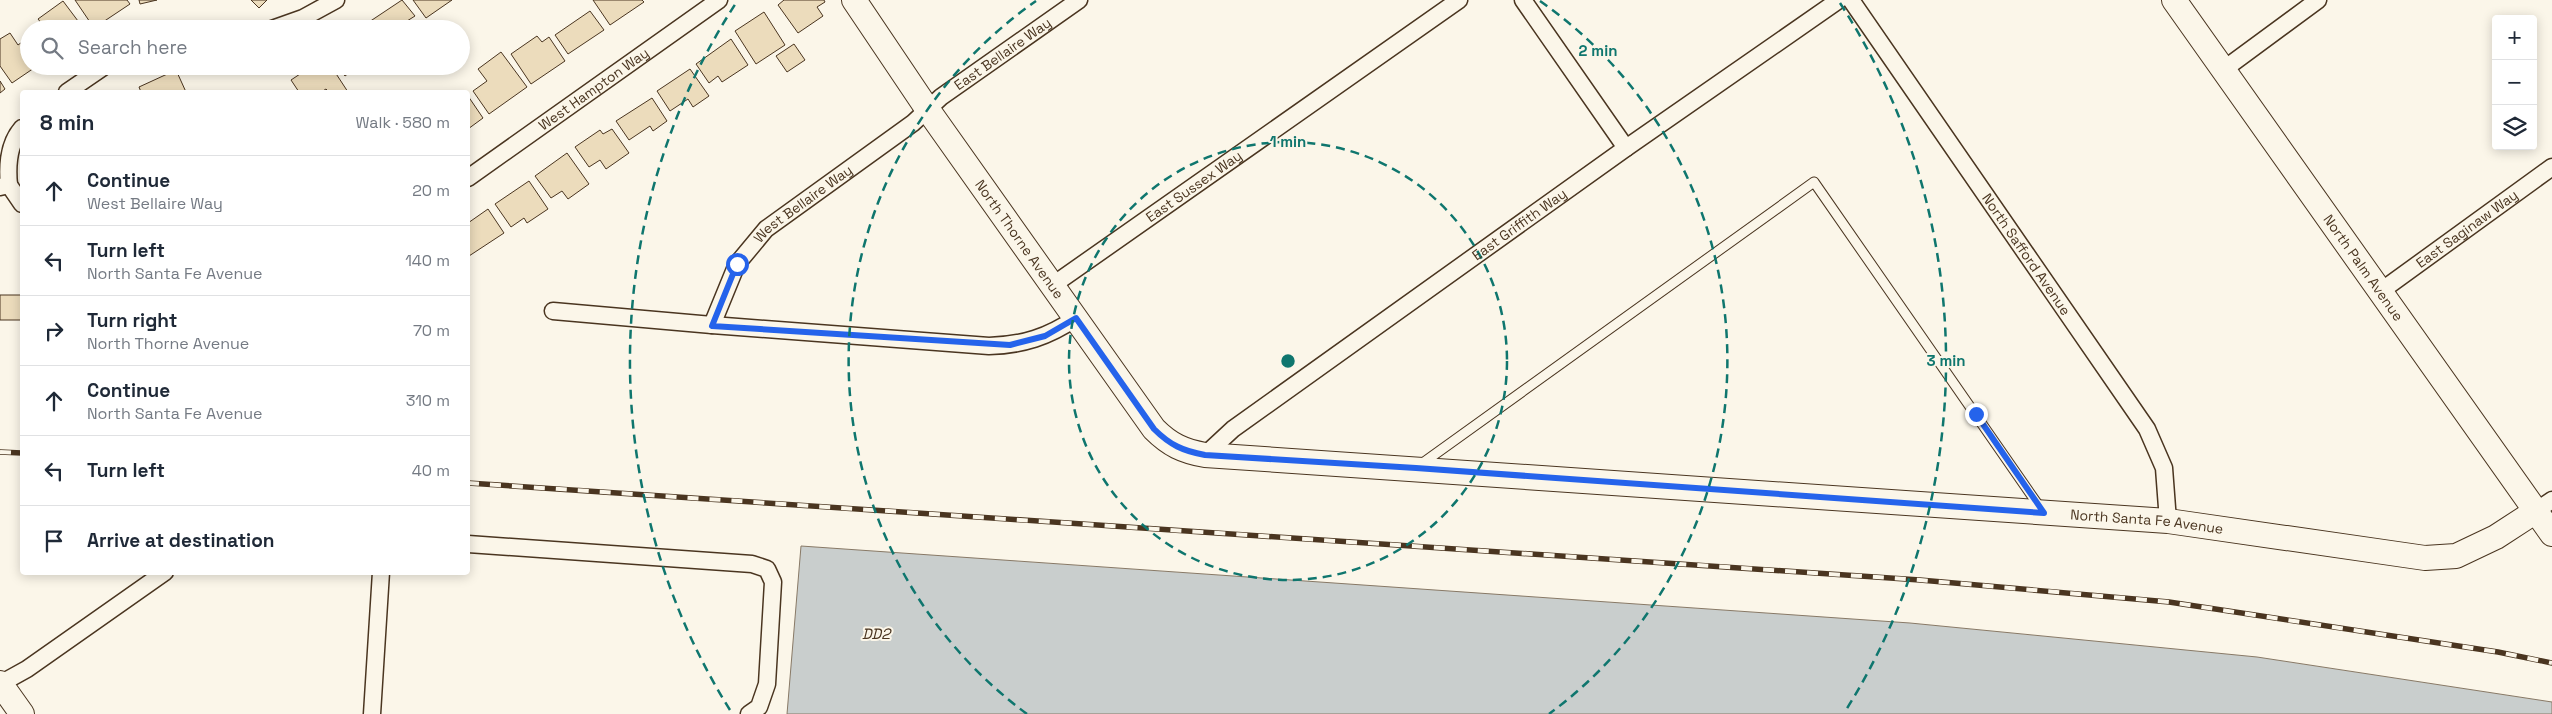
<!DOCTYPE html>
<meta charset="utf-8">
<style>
body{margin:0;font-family:"Space Grotesk",sans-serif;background:#f6f6f7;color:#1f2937}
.controls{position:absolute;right:15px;top:15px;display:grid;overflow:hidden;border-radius:5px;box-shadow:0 2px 12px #0003}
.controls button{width:45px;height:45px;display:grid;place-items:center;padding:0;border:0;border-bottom:1px solid #e0e1e3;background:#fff;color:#1f2937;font:25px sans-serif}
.stop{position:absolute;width:15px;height:15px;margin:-11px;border:4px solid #2563eb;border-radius:50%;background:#fff}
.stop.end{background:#2563eb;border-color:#fff;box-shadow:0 1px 5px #0008}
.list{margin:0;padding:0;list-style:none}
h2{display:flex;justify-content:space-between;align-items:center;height:65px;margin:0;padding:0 20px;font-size:21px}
h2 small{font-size:16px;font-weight:400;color:#747a83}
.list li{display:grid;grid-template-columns:32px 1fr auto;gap:15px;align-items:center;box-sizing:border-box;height:70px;padding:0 20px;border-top:1px solid #e0e1e3}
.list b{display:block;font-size:19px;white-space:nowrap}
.list p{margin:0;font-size:16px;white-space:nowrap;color:#747a83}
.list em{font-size:16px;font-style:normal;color:#747a83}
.icon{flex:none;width:28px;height:28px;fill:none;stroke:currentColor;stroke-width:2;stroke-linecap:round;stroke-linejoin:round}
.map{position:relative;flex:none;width:2552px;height:714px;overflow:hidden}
.search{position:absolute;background:#fff;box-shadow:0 2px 12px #0003;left:20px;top:20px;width:450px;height:55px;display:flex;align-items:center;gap:12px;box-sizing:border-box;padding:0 18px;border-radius:28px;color:#747a83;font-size:19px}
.panel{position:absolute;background:#fff;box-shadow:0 2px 12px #0003;left:20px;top:90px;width:450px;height:485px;border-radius:5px}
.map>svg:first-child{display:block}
.water{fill:#c9cecd;stroke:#887966}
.building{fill:#ecdcbc;stroke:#4a3520}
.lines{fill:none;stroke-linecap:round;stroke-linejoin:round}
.lane-casing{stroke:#4a3520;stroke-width:11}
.street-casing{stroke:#4a3520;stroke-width:19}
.secondary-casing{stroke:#4a3520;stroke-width:26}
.lane{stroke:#fbf6e9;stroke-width:9}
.street{stroke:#fbf6e9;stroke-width:16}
.secondary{stroke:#fbf6e9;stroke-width:24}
.rail-casing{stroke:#4a3520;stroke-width:5.5}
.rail{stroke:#fbf6e9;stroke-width:4;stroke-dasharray:11;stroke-linecap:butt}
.route{stroke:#2563eb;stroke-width:6}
.ring{fill:none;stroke:#0f766e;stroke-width:2.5;stroke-dasharray:9 6}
.labels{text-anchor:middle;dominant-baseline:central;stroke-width:4;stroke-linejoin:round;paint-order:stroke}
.street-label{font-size:14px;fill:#4a3520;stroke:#fbf6e9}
.water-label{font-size:15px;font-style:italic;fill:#4a3520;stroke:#fbf6e9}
.centre{fill:#0f766e;stroke:#fbf6e9;stroke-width:2.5}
.ring-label{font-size:15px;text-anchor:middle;font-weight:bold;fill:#0f766e;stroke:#fbf6e9;stroke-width:4;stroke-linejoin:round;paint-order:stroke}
</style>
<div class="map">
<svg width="2552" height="714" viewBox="0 0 2552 714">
<rect width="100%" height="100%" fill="#fbf6e9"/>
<polygon class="water" points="801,546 1910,623 2257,657 2552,702 2552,714 787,714"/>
<g class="building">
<polygon points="75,0 127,0 130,4 94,28"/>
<polygon points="139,0 157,0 140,4"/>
<polygon points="251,0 267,0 259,8"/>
<polygon points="402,0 415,16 407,21 412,29 369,29 366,24"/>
<polygon points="413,0 452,0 426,18"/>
<polygon points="593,0 642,0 644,2 610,25"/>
<polygon points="784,0 824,0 825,2 817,7 823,16 798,33 778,5"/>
<polygon points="63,1 84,29 46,29 38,19"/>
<polygon points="590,11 604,30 568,54 555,35"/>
<polygon points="764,12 785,45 756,64 735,31"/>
<polygon points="10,33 18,45 29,37 29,66 37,66 12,83 0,66 0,39"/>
<polygon points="537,36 542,42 549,37 565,61 531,84 511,54"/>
<polygon points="731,39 748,65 722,82 718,76 709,83 696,64"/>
<polygon points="794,44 805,60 787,72 776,56"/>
<polygon points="501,52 527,87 489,114 473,91 487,81 478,69"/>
<polygon points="312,66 331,66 348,92 329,92 326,89 321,92 299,92 291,80"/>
<polygon points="337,66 358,66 345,76"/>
<polygon points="690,69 709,96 693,107 688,99 670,111 657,91"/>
<polygon points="176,70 186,92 141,92 139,87"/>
<polygon points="0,81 5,89 0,93"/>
<polygon points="468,96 483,118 468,129"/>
<polygon points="652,98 667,121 653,131 650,126 629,140 616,121"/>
<polygon points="612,129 629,153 606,169 600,160 589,167 575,147 600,130 603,134"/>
<polygon points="567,153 589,184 568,199 562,191 551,198 535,176"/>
<polygon points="529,181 548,209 527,223 524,218 511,227 495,204"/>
<polygon points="488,209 504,233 469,256 468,223"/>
<rect x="0" y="295" width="22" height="25"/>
</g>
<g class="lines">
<defs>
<polyline id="lane" points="1420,465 1814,182 2041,509"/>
<g id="street">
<polyline points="1523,0 1626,148"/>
<path id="s1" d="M1851 0 2147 429 2164 468 2168 521"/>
<polyline points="272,29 303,18 336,0"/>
<polyline points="2223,70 2318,0"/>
<polyline points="67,92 105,66"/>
<path id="s2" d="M468 178 719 0"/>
<polyline points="9,185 22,204"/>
<path d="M0 187 9 185C7 165 8 144 22 128"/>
<path id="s3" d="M1053 285 1459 0"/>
<path id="s4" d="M2381 291 2552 167"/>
<path d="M553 311 712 325 989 346C1023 345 1048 337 1076 318"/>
<path id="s5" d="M712 325 737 264 766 229 913 123 941 97 1079 0"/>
<path id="s6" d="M1205 455 1233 429 1626 148 1839 0"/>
<polyline points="2536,511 2552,500"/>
<polyline points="468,544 752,564 767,569 773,582 767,684 759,707 749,714"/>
<polyline points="0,684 27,669 165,572"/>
<polyline points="372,714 381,572"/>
</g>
<g id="secondary">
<path id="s7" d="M854 0 928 110 1154 429C1170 445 1183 451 1205 455L2168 521 2425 558 2456 556 2496 537 2536 511"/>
<path id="s8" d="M2174 0 2552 534"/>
<polyline points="0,683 22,714"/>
</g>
</defs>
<use href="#lane" class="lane-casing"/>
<use href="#street" class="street-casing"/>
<use href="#secondary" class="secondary-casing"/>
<use href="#lane" class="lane"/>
<use href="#street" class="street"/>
<use href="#secondary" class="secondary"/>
<defs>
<g id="rail">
<polyline points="0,452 22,453"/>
<polyline points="468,483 1920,580 2169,602 2498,652 2552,663"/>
</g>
</defs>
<use href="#rail" class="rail-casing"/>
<use href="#rail" class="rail"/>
</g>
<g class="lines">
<path class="route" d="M737 264 712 326 1010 345 1045 336 1076 318 1154 429C1170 445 1183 451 1205 455L1416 468 2044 513 1976 414"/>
</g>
<g class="ring">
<circle cx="1288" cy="361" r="219"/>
<path d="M1027 714A439 439 0 0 1 1036 1M1540 1A439 439 0 0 1 1549 714"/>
<path d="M730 710A658 658 0 0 1 736 3M1840 3A658 658 0 0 1 1846 710"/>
</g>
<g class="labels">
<g class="street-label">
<text stroke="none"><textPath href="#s5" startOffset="406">East Bellaire Way</textPath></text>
<text stroke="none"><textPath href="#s2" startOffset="154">West Hampton Way</textPath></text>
<text stroke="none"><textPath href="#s3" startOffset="172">East Sussex Way</textPath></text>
<text stroke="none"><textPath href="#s5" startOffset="156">West Bellaire Way</textPath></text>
<text stroke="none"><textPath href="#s6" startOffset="390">East Griffith Way</textPath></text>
<text stroke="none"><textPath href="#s4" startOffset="106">East Saginaw Way</textPath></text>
<text stroke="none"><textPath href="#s7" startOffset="291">North Thorne Avenue</textPath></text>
<text stroke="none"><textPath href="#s1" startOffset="309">North Safford Avenue</textPath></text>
<text stroke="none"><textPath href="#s8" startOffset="328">North Palm Avenue</textPath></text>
<text stroke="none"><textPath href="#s7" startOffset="1526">North Santa Fe Avenue</textPath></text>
</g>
<g class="water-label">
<text x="876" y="633">DD2</text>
</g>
</g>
<circle cx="1288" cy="361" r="8" class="centre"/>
<g class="ring-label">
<text x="1598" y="56">2 min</text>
<text x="1288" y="147">1 min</text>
<text x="1946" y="366">3 min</text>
</g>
</svg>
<div class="controls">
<button>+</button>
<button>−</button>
<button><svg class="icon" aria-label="layers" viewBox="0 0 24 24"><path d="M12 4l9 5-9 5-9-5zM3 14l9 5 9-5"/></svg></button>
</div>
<div class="stop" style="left:737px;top:264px"></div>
<div class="stop end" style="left:1976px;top:414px"></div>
<div class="search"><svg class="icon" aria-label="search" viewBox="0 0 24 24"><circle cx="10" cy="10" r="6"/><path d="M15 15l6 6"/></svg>Search here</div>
<section class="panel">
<h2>8 min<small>Walk · 580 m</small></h2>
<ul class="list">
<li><svg class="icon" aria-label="ahead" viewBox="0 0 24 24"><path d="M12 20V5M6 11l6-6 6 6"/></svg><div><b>Continue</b><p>West Bellaire Way</p></div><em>20 m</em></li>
<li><svg class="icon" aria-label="left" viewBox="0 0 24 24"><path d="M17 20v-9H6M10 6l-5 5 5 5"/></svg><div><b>Turn left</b><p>North Santa Fe Avenue</p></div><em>140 m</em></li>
<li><svg class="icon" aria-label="right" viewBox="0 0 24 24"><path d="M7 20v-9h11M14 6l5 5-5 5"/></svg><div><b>Turn right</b><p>North Thorne Avenue</p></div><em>70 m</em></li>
<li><svg class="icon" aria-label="ahead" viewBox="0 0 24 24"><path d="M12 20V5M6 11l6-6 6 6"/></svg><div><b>Continue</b><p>North Santa Fe Avenue</p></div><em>310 m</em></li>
<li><svg class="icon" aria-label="left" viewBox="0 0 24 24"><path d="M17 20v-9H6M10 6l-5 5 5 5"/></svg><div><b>Turn left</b></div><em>40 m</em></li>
<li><svg class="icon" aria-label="arrive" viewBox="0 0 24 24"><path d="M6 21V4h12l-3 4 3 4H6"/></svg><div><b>Arrive at destination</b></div></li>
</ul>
</section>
</div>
